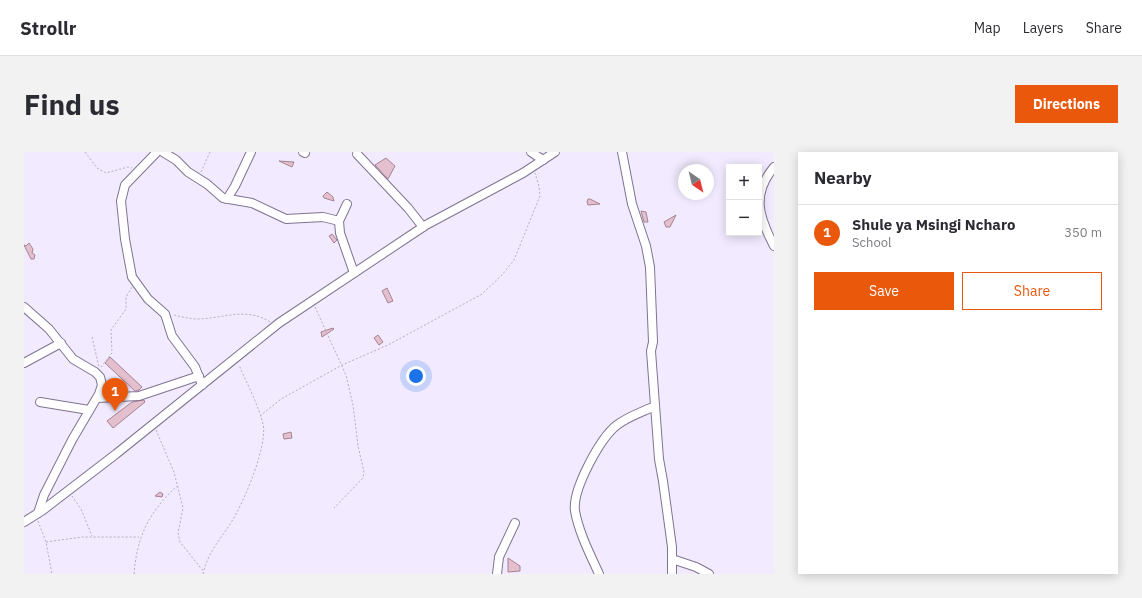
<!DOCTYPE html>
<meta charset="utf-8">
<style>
body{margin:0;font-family:"IBM Plex Sans",sans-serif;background:#f2f2f3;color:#2b2b33}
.controls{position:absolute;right:12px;top:12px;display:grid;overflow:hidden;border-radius:0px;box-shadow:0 2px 10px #0003}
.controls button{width:36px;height:36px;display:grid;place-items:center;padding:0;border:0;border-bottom:1px solid #e1e1e2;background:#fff;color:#2b2b33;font:20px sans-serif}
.compass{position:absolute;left:654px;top:12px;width:36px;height:36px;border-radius:50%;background:#fff;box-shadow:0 2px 10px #0003;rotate:145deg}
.you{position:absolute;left:392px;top:224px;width:14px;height:14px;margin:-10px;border:3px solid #fff;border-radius:50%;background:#1a73e8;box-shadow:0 0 0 6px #1a73e833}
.badge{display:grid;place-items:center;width:26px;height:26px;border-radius:50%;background:#ea580c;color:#fff;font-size:13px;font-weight:700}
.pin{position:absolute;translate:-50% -33px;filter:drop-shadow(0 1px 2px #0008)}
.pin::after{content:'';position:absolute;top:21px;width:14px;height:12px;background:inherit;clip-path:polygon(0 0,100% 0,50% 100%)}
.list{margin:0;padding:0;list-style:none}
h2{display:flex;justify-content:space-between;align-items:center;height:52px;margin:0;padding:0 16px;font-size:17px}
h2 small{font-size:13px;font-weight:400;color:#7c7c81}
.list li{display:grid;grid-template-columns:26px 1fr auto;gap:12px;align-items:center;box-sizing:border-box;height:56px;padding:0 16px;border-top:1px solid #e1e1e2}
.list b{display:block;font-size:15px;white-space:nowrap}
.list p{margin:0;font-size:13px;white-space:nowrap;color:#7c7c81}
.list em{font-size:13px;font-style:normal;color:#7c7c81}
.actions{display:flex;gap:8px;padding:12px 16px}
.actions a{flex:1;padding:9px 0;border:1px solid #ea580c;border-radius:0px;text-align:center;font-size:14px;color:#ea580c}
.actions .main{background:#ea580c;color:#fff}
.map{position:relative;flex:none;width:750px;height:422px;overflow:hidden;border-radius:0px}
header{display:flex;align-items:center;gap:24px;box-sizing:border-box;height:56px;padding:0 20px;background:#fff;border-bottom:1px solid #e1e1e2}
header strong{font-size:19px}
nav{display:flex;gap:22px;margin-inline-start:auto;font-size:14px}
.intro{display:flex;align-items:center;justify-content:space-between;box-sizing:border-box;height:96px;padding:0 24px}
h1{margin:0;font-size:28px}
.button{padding:10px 18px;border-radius:0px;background:#ea580c;color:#fff;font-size:14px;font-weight:700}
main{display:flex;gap:24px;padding:0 24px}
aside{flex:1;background:#fff;border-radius:0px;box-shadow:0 2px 10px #0003}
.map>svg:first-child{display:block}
.building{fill:#e4bfce;stroke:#a58392}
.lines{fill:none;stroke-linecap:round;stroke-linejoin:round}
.minor-casing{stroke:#807391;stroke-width:10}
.path{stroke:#b4adbf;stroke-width:1;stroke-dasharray:2 2;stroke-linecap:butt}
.minor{stroke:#fff;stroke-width:8}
</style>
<header>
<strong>Strollr</strong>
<nav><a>Map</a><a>Layers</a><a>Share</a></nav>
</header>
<div class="intro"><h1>Find us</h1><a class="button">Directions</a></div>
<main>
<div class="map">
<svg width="750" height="422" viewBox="0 0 750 422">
<rect width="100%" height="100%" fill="#f2eafe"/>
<g class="building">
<polygon points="362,6 371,14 364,27 351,13"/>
<polygon points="255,9 270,10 268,15"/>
<polygon points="303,40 309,45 310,49 300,46 299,44"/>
<polygon points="564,47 566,47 576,52 564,53 563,50"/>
<polygon points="617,59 622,60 624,70 620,70"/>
<polygon points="652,63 646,75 642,75 640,70"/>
<polygon points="308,82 313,88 310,91 305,84"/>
<polygon points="5,91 9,97 8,101 11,103 10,107 7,107 0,93 2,94"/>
<polygon points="363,136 369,149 364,151 358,139"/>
<polygon points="309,176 310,177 298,185 297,180"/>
<polygon points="354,183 359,190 355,193 350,186"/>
<polygon points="86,205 118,235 115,238 111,239 81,211"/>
<polygon points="120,248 121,250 89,276 83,269 108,250"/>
<polygon points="267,280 268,286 260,287 259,282"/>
<polygon points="136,340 139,342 138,345 131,344"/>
<polygon points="484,406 496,414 496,419 484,420"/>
</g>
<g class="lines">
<defs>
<g id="minor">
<polyline points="133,0 101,33 97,49 101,87 108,125 124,147 141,162 148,184 171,215 178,233"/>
<polyline points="139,0 152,8 164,20 183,32 199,46 228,51 262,67 299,65 315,69"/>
<polyline points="279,0 281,1"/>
<polyline points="507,0 519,8"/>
<polyline points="598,0 608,52 622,94 626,115 629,190 627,199 635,307 639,329 648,395 648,422"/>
<polyline points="333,2 384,56 399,75"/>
<path d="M750 15C727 43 735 65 750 94"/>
<polyline points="203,47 211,34 227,0"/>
<polyline points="323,52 315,69 316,81 330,121"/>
<polyline points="0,155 25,177 49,207 71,220 76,225 78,233 75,242 48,288 20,343 14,361"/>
<polyline points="0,211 37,191"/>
<polyline points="73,246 115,244 175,224"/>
<polyline points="16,250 65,258"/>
<polyline points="0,370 19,358 92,302 255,171 402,73 499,21 531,0"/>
<polyline points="648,407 672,415 685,422"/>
<polyline points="473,422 475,405 491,371"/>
<path d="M575 422C566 402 555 381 551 359 548 338 576 286 593 273 605 264 618 260 631 254"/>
</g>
</defs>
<use href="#minor" class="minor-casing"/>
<g class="path">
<polyline points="61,0 73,16 82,21 104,15 108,16"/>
<polyline points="177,20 186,0"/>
<polyline points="291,155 322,223 329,253 334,294 340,320 339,326 310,356"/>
<path d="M150 163C158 165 166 167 175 167 200 166 223 155 246 170"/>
<polyline points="68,185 75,215"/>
<polyline points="77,215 88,201 87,178 102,157 102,145 108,135"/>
<polyline points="236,264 257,247 318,213 364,193 458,142 478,123 490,108 516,44 515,34 511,21"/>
<polyline points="132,278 150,320 159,356 154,381 156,390 179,419"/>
<polyline points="48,344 57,357 68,384"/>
<polyline points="14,369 22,390 28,422"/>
<polyline points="22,390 58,385 115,385"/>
<path d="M110 422C113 384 125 360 153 334"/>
<path d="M179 422C183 401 197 387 208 369 220 350 244 293 239 272 234 252 223 232 215 213"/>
</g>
<use href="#minor" class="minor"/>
</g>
</svg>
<div class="controls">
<button>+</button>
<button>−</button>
</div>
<svg class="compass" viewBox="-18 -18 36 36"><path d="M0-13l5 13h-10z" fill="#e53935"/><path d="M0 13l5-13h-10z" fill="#7c7c81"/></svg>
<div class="you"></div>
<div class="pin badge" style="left:91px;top:259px">1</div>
</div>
<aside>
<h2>Nearby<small></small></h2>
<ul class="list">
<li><span class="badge">1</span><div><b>Shule ya Msingi Ncharo</b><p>School</p></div><em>350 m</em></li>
</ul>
<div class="actions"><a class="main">Save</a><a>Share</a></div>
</aside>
</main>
